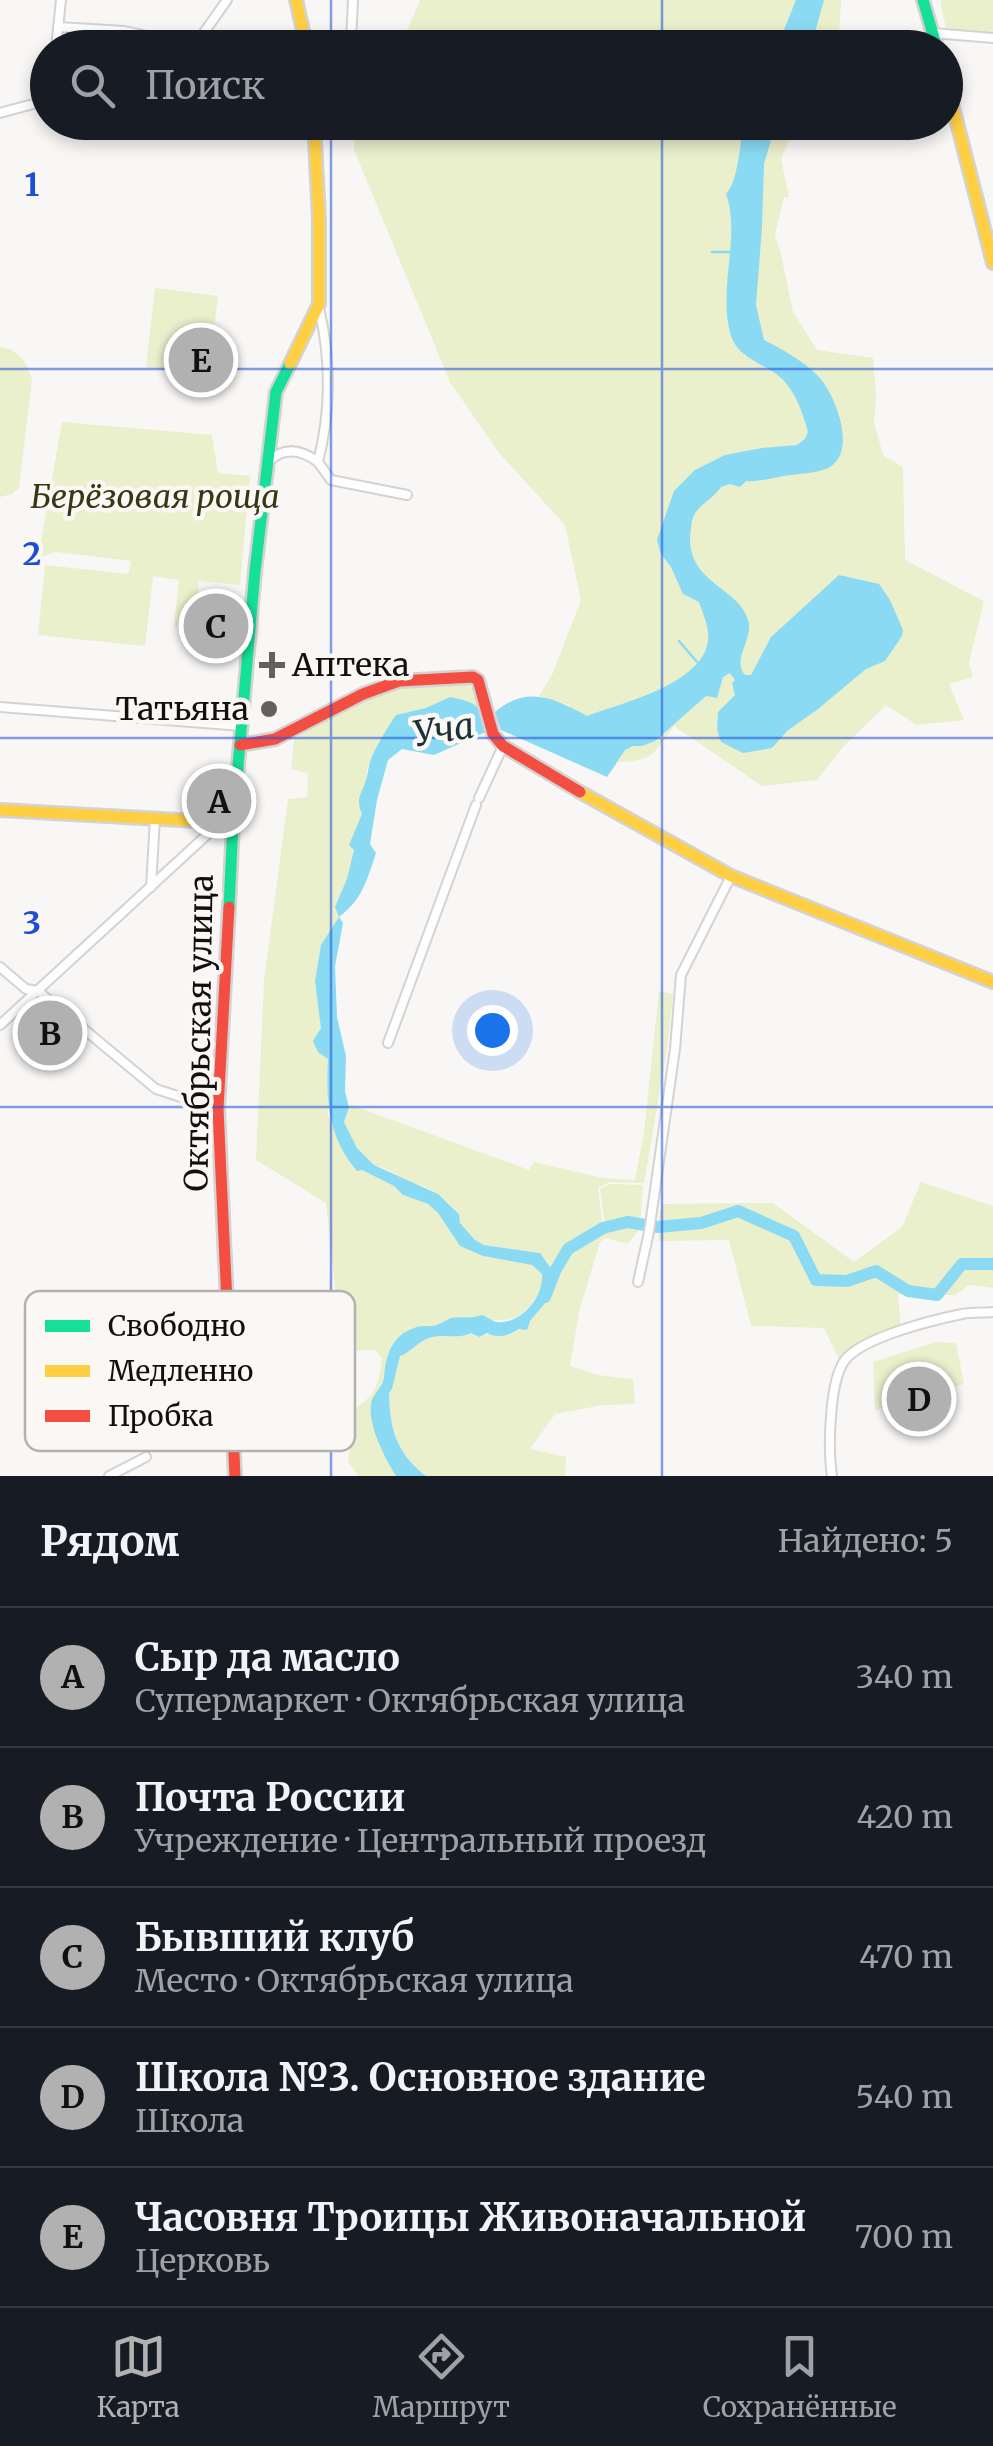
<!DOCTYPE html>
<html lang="ru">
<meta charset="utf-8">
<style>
body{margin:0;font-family:Merriweather,serif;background:#242831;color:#f1f3f6}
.you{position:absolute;left:492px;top:1030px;width:35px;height:35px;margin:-25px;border:8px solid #fff;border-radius:50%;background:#1a73e8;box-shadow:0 0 0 15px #1a73e833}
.badge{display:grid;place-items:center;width:65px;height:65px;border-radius:50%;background:#b1b1b2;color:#111;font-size:32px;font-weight:700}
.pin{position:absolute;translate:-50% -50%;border:5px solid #fff;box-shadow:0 2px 10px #0006}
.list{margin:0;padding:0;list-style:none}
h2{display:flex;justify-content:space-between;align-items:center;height:130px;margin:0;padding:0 40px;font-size:42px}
h2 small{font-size:32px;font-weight:400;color:#9ea1a6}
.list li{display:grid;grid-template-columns:65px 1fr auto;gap:30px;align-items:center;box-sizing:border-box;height:140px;padding:0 40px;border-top:2px solid #363941}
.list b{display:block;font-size:38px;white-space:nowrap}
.list p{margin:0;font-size:32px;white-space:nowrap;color:#9ea1a6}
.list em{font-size:32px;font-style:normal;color:#9ea1a6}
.icon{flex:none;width:55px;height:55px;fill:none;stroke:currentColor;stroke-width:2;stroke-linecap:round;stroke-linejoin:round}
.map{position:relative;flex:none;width:993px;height:1476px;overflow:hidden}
.search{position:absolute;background:#171b24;box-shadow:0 5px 15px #0003;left:30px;right:30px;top:30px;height:110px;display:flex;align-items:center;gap:25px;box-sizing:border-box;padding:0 35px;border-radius:55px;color:#9ea1a6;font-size:38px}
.sheet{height:830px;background:#171b24}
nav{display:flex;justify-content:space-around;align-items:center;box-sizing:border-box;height:140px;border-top:2px solid #363941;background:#171b24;font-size:28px;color:#9ea1a6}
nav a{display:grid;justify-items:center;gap:5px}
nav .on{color:#b1b1b2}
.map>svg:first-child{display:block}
.green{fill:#eaefcc}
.water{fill:#8bdaf4}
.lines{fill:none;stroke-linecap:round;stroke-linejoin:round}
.stream{stroke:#8bdaf4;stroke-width:2.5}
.river{stroke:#8bdaf4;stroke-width:12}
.street-casing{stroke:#d4d3d1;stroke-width:12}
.fast-casing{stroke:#d4d3d1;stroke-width:16}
.slow-casing{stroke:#d4d3d1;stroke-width:16}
.jam-casing{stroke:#d4d3d1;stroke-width:16}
.street{stroke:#fefefe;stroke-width:8}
.fast{stroke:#16e098;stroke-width:11}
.slow{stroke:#ffcf43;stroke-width:11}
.jam{stroke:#f24e42;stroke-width:11}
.grid{fill:none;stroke:#1d4ed8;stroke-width:2.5;stroke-opacity:0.55}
.poi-dot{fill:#626160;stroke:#faf7f4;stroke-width:4}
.labels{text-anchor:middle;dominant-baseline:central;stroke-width:9;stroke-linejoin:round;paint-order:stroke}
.park-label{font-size:32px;font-style:italic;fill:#343912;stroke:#faf7f4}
.poi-label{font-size:32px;fill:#11100f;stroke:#faf7f4;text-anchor:start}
.street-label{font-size:32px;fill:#11100f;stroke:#faf7f4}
.water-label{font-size:35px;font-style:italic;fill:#1c3037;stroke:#faf7f4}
.key{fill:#faf7f4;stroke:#b4b2af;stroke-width:2.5}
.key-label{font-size:28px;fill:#11100f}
.grid-label{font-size:32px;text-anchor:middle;font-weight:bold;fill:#1d4ed8;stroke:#faf7f4;stroke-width:9;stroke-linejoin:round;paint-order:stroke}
</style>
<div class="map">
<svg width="993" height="1476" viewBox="0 0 993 1476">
<rect width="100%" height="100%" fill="#f9f7f5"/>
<g class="green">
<polygon points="420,0 841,0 839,35 825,47 362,48 368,37 405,35"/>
<polygon points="941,0 993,0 993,35 947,33 941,6"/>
<path d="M355 123H796L781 159 789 197H784L775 235 781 254 793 312 817 350 873 358 876 395 874 422 883 455 903 467 905 560 984 601 969 663 973 677 949 684 964 720 917 725 886 705 842 748 817 780 762 786 674 726C653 754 654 761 618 762L607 777 569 705 539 696 553 673 581 600 565 525 499 453 450 382 354 150Z"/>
<polygon points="155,288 218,296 211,353 199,352 197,364 211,367 210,375 146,367"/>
<path d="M0 347C19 349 27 363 32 380L19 488 12 494 0 497Z"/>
<polygon points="62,422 212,435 218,473 250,476 249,488 247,489 247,509 240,585 199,581 194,629 174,627 179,580 153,576 145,646 38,635 45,565 128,574 131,561 56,552 38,558"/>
<path d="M460 681C477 688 478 694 483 711 457 693 456 697 429 707 418 711 407 712 396 715L382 741 373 753 367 770 362 814 353 861 339 917 321 946 315 982 328 1059V1116L362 1170 394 1186 403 1195 428 1204 438 1213 460 1246 483 1256 532 1265 542 1274C543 1287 540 1291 533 1302 510 1335 484 1312 453 1318 445 1320 446 1322 438 1325 425 1329 414 1326 401 1335 378 1352 392 1374 377 1390L386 1459 396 1476H358L348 1461 352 1439 345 1417C372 1396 378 1394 382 1358L375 1350 342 1351 326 1203 256 1160 264 981 288 799 307 797 308 773 291 769 294 739 386 688Z"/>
<path d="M659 991 673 994 667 1050 644 1183 609 1182 598 1188 603 1229 628 1226 639 1230 628 1244 605 1238 600 1242 579 1312 570 1366 598 1375 633 1379 635 1404 603 1405 555 1414 530 1449 566 1457 565 1476H426C396 1453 390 1429 389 1392L392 1389 400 1355C413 1352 417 1342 429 1338 444 1333 457 1339 471 1333L478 1337C489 1331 498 1336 510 1334 535 1328 553 1291 548 1267 548 1265 541 1255 539 1253L484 1245 475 1240 459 1223V1214L449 1203 426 1187 414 1184 384 1168 374 1165 357 1148 344 1122 351 1105 529 1170 534 1162 602 1178 635 1180 644 1133Z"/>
<polygon points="921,1182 993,1206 993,1288 969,1285 955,1295 898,1294 901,1331 860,1348 844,1369 824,1328 751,1326 729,1240 659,1241 659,1213 664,1204 773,1203 854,1262 902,1227"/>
<polygon points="610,1184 643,1185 640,1228 628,1224 627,1220 605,1225 600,1189"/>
<polygon points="936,1342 956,1343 964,1384 875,1410 873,1362"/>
</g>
<g class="water">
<polygon points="796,0 824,0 815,32 807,47 777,47"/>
<path d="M745 123H776L764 164 762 227 756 305 764 340C783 350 802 360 817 375 834 391 858 450 830 467 819 473 804 473 792 475 778 476 757 483 746 481L740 487 730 484 721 487C714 498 700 504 694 515 691 521 691 531 690 538 689 585 744 589 749 624 751 642 732 661 745 675H751L771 637 839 575 879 584 890 600 903 630 902 636 885 661 866 669 818 709 787 731 772 748 743 753 721 742 717 729 718 712 735 695 732 683 735 680 730 673 723 677 717 698 706 696 655 741 642 746H633L625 750 607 777 501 730 495 712C527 685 554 698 587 716 622 703 714 682 708 632 707 622 702 611 699 602L683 594 671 567 661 554 657 540 674 491 695 470 725 455 762 448 797 445 805 439 808 432C803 413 795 390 780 377 762 362 736 358 730 332 718 288 741 235 726 194 739 181 739 142 745 123Z"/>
<path d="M450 697C476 702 482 706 488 731L434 755 402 749 388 760 377 800 370 844 376 853C367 880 362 900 339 917L343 923 335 966 337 1017 346 1056 345 1091 349 1108 344 1122 357 1148 374 1165 438 1194 459 1214 460 1223 475 1240 484 1245 540 1253 552 1270 545 1303 530 1321 527 1330 519 1329C510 1335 497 1339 487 1333L479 1337 471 1333C457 1340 444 1333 429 1338 417 1342 412 1352 400 1356L392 1389 389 1393C390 1429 396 1453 426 1476H396C385 1458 368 1426 371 1404 373 1393 383 1387 384 1377 386 1355 391 1336 414 1328 421 1325 430 1327 437 1325 442 1323 446 1320 451 1318 462 1316 471 1319 482 1315 485 1316 493 1321 496 1322 522 1325 544 1296 542 1274L532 1265 483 1256 460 1246 438 1213 428 1204 403 1195 394 1186 362 1170 357 1171C328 1137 326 1102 328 1059L318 1052 313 1041 321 1028 315 981 321 945 339 917 335 907 347 879 354 850 349 845 362 814C356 800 360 796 365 783 368 775 368 767 371 759 375 748 389 725 396 715L426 708Z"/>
</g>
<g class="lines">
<g class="stream">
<polyline points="712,252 731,252"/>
<polyline points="679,641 697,662"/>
</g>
<polyline class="river" points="545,1297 555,1271 568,1249 603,1228 627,1222 658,1227 701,1223 738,1211 794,1236 816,1280 847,1281 876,1271 908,1291 937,1295 962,1264 993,1264"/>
<defs>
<g id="street">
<polyline points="58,27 124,31 193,46"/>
<polyline points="933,33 993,38"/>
<polyline points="351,41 353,0"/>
<polyline points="56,48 61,0"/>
<polyline points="193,48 227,0"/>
<polyline points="0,113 48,100"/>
<path d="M319 308C331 359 331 411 318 462L331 480 407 495"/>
<path d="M269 461C285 446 302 450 318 462"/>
<polyline points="0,707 242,726"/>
<polyline points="479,798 503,746"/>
<polyline points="151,887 155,818"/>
<polyline points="0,967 26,989 38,991 156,1089 218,1109"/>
<polyline points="0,1025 222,821"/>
<polyline points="388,1043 476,805"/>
<polyline points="638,1282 649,1232 675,1049 681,975 731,876"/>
<polyline points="109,1476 146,1457"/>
<path d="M832 1476C828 1449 829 1381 845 1360 863 1337 933 1320 962 1314 972 1312 983 1313 993 1312"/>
</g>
<g id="fast">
<polyline points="923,0 937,48"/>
<polyline points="229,907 233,823 255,571 276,392 290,364"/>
</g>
<g id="slow">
<polyline points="296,0 307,48"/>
<polyline points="946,80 993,263"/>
<polyline points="290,364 319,304 319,219 314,122"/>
<polyline points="580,792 731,876 993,982"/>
<polyline points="0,810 233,823"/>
</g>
<g id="jam">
<polyline points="240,745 275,739 363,694 399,681 473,677 478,680 493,734 503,746 580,792"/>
<polyline points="229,907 218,1109 235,1476"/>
</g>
</defs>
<use href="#street" class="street-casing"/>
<use href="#fast" class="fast-casing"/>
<use href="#slow" class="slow-casing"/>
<use href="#jam" class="jam-casing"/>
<use href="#street" class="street"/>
<use href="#fast" class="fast"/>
<use href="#slow" class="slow"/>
<use href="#jam" class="jam"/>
</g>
<path class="grid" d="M331 0V48M662 0V48M331 122V1476M662 122V1476M0 369H993M0 738H993M0 1107H993"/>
<g class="poi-dot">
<path d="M267 650h10v10h10v10h-10v10h-10v-10h-10v-10h10z"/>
<circle cx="269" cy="709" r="10"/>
</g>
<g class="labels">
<g class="park-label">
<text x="155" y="497">Берёзовая роща</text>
</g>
<g class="poi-label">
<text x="292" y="665">Аптека</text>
<text x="249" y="709" text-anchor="end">Татьяна</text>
</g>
<g class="street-label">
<text transform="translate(199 1033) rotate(-89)">Октябрьская улица</text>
</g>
<g class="water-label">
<text transform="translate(443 730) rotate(-9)">Уча</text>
</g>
</g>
<rect x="25" y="1291" width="330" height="160" rx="15" class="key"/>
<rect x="45" y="1320" width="45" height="12" fill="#16e098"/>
<rect x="45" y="1365" width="45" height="12" fill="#ffcf43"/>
<rect x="45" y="1410" width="45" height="12" fill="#f24e42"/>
<g class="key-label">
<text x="108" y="1336">Свободно</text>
<text x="108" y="1381">Медленно</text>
<text x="108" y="1426">Пробка</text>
</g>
<g class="grid-label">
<text x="32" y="196">1</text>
<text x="32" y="565">2</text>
<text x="32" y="934">3</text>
</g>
</svg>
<div class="you"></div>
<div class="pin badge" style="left:219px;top:801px">A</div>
<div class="pin badge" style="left:50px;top:1033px">B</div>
<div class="pin badge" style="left:216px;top:626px">C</div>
<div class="pin badge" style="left:919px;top:1399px">D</div>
<div class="pin badge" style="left:201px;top:360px">E</div>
<div class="search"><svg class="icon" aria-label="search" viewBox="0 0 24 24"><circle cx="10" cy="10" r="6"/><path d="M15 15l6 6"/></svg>Поиск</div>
</div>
<section class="sheet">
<h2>Рядом<small>Найдено: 5</small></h2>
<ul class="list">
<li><span class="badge">A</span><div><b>Сыр да масло</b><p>Супермаркет · Октябрьская улица</p></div><em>340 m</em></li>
<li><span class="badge">B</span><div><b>Почта России</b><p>Учреждение · Центральный проезд</p></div><em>420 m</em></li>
<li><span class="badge">C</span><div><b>Бывший клуб</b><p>Место · Октябрьская улица</p></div><em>470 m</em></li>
<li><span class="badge">D</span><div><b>Школа №3. Основное здание</b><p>Школа</p></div><em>540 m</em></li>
<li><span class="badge">E</span><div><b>Часовня Троицы Живоначальной</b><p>Церковь</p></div><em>700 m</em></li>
</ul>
</section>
<nav>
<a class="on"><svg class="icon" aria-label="map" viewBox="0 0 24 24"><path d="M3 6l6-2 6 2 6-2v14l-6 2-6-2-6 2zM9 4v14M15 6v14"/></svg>Карта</a>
<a><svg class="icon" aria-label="directions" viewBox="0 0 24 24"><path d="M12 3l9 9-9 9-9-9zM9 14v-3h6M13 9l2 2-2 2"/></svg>Маршрут</a>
<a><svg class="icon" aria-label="saved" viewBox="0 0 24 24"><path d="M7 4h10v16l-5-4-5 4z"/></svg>Сохранённые</a>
</nav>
